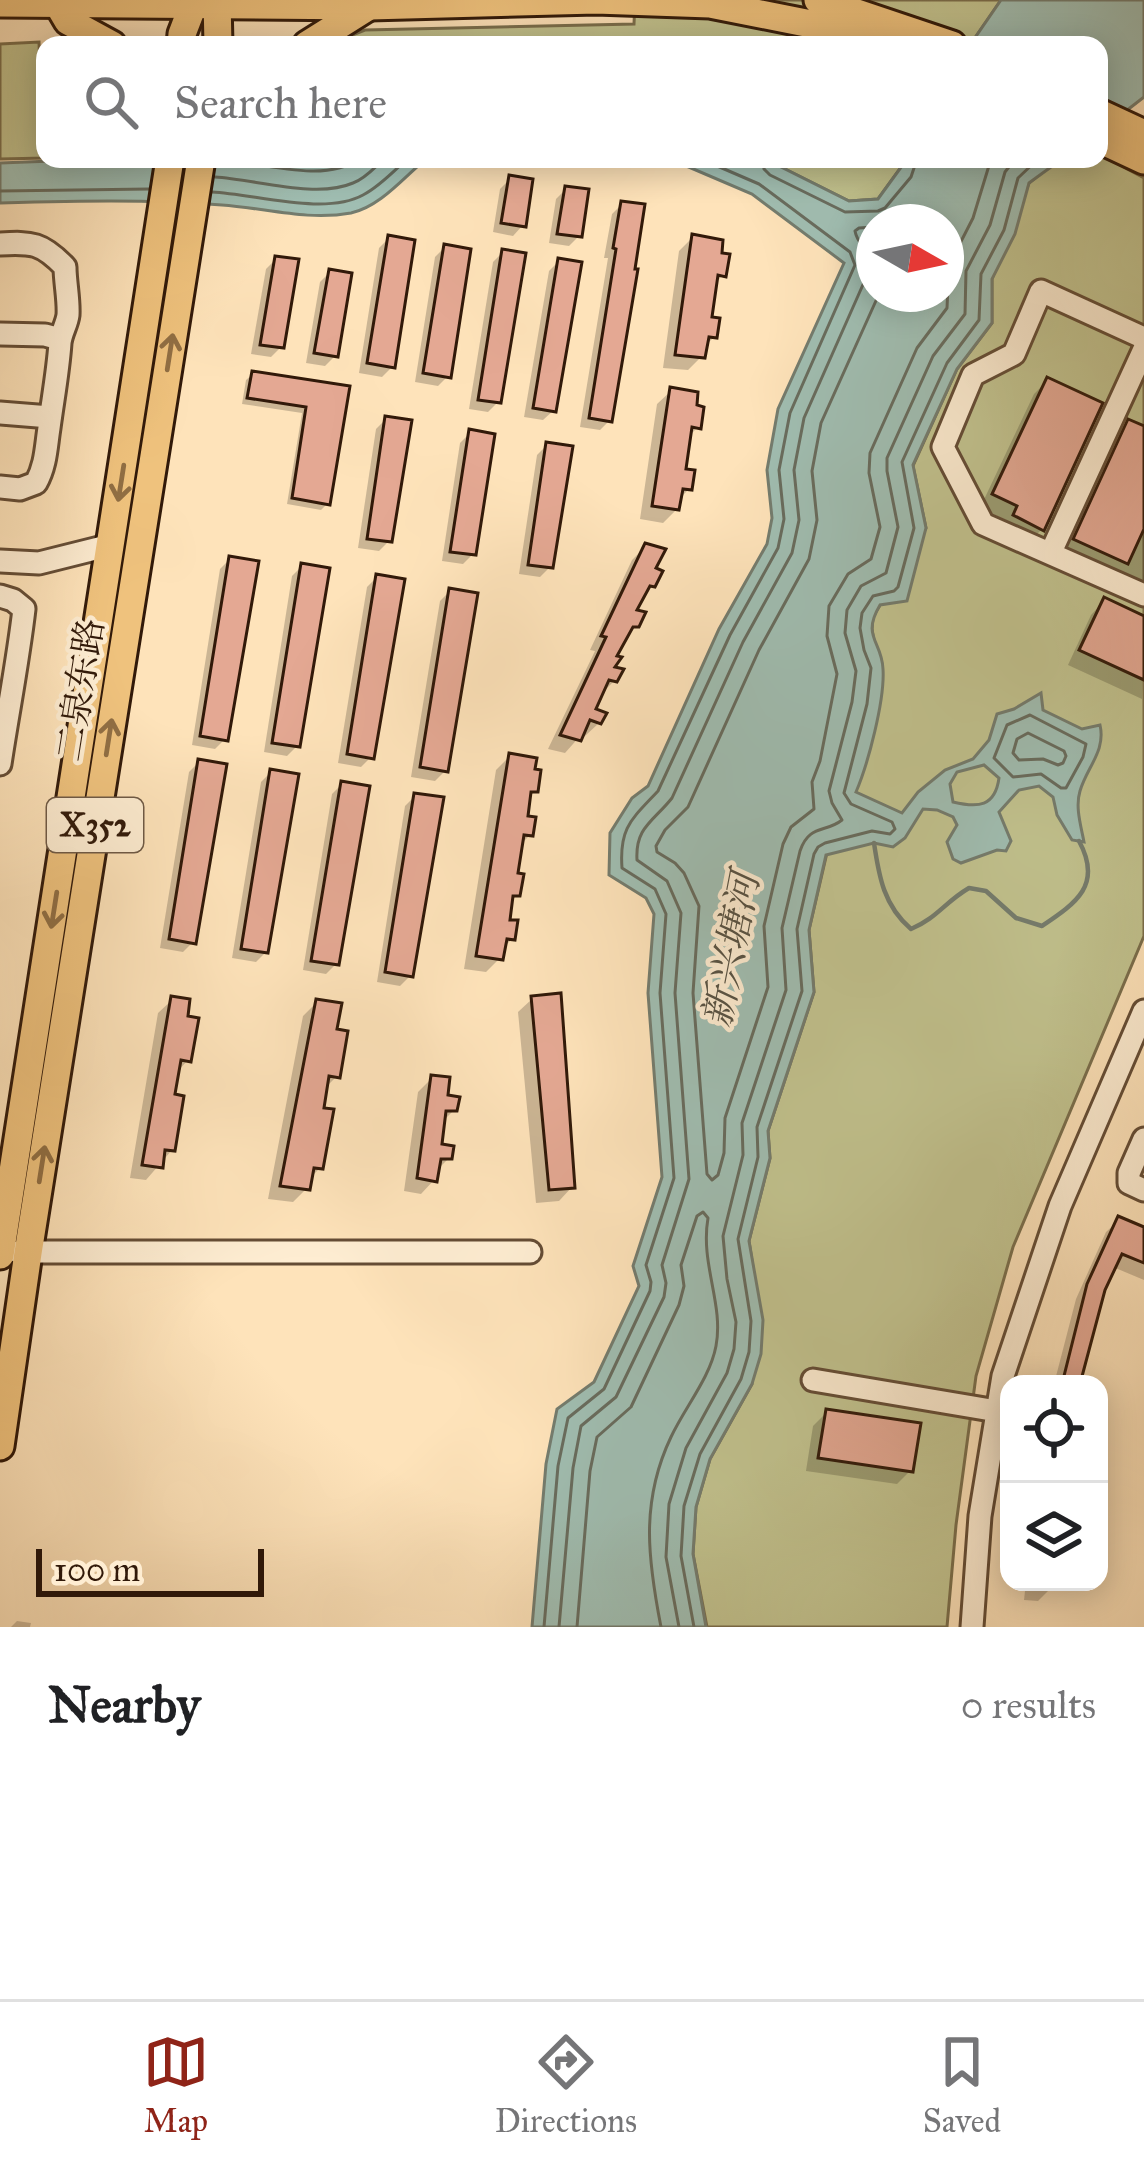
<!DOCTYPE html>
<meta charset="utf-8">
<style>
body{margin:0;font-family:"IM FELL Great Primer","Noto Serif SC",serif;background:#f6f6f6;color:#202124}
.controls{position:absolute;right:36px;bottom:36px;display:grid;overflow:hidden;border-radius:24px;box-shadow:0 6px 30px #0003}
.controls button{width:108px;height:108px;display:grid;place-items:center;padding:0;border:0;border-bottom:3px solid #e0e0e0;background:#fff;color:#202124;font:60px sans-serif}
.compass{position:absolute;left:856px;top:204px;width:108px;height:108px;border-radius:50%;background:#fff;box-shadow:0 6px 30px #0003;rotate:99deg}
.scale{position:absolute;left:36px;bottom:30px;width:228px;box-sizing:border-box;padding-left:12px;border:6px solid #311909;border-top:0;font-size:33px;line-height:42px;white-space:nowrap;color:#311909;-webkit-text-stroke:9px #feedd2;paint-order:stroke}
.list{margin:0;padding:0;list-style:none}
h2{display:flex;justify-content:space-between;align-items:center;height:156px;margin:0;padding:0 48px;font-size:51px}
h2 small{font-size:39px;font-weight:400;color:#757577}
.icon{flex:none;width:66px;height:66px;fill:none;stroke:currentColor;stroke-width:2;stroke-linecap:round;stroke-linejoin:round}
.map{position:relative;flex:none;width:1144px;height:1627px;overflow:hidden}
.search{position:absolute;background:#fff;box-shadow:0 6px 30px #0003;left:36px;right:36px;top:36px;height:132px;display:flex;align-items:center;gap:30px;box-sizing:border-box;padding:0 42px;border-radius:24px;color:#757577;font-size:45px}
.sheet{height:372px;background:#fff}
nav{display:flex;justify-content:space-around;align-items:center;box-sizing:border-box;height:168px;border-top:3px solid #e0e0e0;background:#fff;font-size:33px;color:#757577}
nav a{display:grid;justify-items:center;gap:6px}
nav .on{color:#8f2418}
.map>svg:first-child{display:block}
.green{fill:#c2c38f;stroke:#7a6e4c;stroke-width:3}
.water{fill:#a0beb2;stroke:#747c6e;stroke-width:3;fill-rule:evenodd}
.shadow{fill:#0003}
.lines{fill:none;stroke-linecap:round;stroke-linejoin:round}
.shore{stroke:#686c5e;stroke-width:3}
.stream{stroke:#747c6e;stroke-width:4.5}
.building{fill:#e4a893;stroke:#311909;stroke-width:3}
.minor-casing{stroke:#644c35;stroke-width:27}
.major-casing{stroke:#311909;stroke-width:33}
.minor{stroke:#feedd2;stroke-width:21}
.major{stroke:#efc27d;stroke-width:27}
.oneway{stroke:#906e43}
.labels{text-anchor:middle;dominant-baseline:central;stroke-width:9;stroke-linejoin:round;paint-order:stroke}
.shield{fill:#feedd2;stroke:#6e5945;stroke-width:3}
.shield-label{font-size:33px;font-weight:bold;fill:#311909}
.street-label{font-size:36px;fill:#311909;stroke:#feedd2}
.water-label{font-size:39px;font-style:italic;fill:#585344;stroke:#feedd2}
</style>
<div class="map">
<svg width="1144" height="1627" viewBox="0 0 1144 1627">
<rect width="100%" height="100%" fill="#fee3ba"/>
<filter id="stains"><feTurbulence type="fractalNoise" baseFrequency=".00167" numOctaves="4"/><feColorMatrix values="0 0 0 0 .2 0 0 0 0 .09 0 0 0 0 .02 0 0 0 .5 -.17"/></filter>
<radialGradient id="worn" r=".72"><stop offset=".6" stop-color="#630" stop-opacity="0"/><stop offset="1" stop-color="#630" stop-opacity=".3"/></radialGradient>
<g class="green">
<polygon points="635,0 1001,0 970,45 327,45 365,30 634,24"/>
<polygon points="39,42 41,102 45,102 45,158 0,159 0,44"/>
<polygon points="1099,154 1144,178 1144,936 1013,1247 976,1376 956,1525 947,1627 707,1627 693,1554 696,1507 710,1459 752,1384 754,1274 749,1241 770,1158 768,1131 814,992 809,930 875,647 872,629 873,617 926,528 913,466 957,369 992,323 992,279 1029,183 1058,159 1099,159"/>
<polygon points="765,159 907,159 878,199 849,201"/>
</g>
<g class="water">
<polygon points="1001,0 1144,0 1144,97 1099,132 1099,45 970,45"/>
<path d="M105 159H252L274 163 279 159H426C404 177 380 207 351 213 307 221 266 208 222 205 148 199 74 201 0 203V163Z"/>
<path d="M670 159H765L849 201 878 199 907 159H1062L1029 183 1015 234 992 279V323L957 369 913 465 926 528 907 601 880 605C861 637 882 641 883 669 885 700 868 764 856 792L902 813 918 792 945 770 973 759 989 740 997 714 1014 709 1041 693 1043 710 1082 729 1100 725C1106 751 1087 767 1080 791 1075 807 1081 826 1084 842L1072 840 1057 815 1053 797 1039 786 1019 790 999 812 1011 841 1006 851 997 850 961 863 953 859 947 842 957 825 953 817 937 810 923 809 905 838 893 847 874 843 826 855 809 930 814 992 768 1131 770 1158 749 1241 763 1320 761 1354 752 1384 710 1459 696 1507 693 1554 706 1627H532L546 1464 557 1409 594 1382 639 1286 633 1266 662 1177 648 993 654 914 646 898 609 875 610 833 632 798 648 786 719 629 767 544 772 518 767 470 778 409 844 263 752 194ZM874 222H946V294H874ZM984 765 999 778C995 807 978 808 953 802L950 784 957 772Z"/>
</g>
<g class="shadow">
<polygon points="510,179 523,225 513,236 493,232 500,189"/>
<polygon points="566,189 579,236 569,246 549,243 556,199"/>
<polygon points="622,204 610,420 600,430 580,427 608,258 604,258 612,214"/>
<polygon points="693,237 723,275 713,285 708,320 714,337 704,347 702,356 688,370 663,368 679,251"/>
<polygon points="389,238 392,367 382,377 359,373 379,248"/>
<polygon points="445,247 448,376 438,386 415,382 435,257"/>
<polygon points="503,252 498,402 488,412 469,409 493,262"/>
<polygon points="276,259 281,347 271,357 251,354 266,269"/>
<polygon points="559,261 554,410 543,420 524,417 549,271"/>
<polygon points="330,272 336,355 325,366 306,363 320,282"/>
<polygon points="253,374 347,389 327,504 321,510 287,504 302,413 242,404 246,380"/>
<polygon points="1048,380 1042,529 1028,543 1001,530 1006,520 980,508 1034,394"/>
<polygon points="671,391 698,427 688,437 683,472 689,489 678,500 677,509 663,523 640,519 657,404"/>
<polygon points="386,419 389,541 379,551 358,548 376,429"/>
<polygon points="1129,423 1144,430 1144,591 1062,554 1115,437"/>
<polygon points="470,433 473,554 463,564 442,561 460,443"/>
<polygon points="547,445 550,567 540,577 519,574 537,455"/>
<polygon points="646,546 653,585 641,597 633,613 637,625 623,639 610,668 615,680 601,694 592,711 599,723 585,736 581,735 565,753 548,749 595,651 590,650 632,560"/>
<polygon points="230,559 225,739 215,749 192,745 220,569"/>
<polygon points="302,566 297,746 287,756 264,752 292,576"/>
<polygon points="377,577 371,757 361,767 338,763 367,587"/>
<polygon points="450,591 445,771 435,781 411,777 440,601"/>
<polygon points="1104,601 1144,619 1142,699 1068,665 1091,615"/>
<polygon points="510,756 535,791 527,799 524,818 530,835 519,846 514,875 517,895 509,903 506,922 512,939 502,949 500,958 486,972 464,969 496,770"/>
<polygon points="199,762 193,942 183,952 160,948 189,772"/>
<polygon points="271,772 266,952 256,962 232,958 261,782"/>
<polygon points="342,784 336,964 326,974 303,970 332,794"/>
<polygon points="415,796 410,976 400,986 377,982 405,806"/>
<polygon points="532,999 572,1187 559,1201 536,1203 518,1012"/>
<polygon points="172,1000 188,1060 176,1073 172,1150 146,1180 130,1178 158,1013"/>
<polygon points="317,1002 337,1076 324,1089 320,1168 309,1179 307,1188 293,1202 268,1199 303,1016"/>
<polygon points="432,1078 454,1110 442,1122 439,1147 449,1158 436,1171 434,1180 421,1194 404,1191 418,1092"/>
<polygon points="1119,1220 1144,1230 1144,1280 1113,1267 1102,1289 1077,1384 1054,1384 1076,1299 1106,1232"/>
<polygon points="827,1412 911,1470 897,1484 806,1471 813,1426"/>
<polygon points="1026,1582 1049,1582 1048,1591 1038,1601 1024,1600"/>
<polygon points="17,1621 31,1623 30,1627 11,1627"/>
</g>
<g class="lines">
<g class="shore">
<path d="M217 159C255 161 326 185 357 159"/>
<polyline points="763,159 764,169 770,175 845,212 878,211 885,208 911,177 917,159"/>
<path d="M215 177C254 179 316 199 353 183 365 179 375 167 384 159"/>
<polyline points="0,191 149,189"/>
<path d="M212 192C255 194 325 216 363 195 379 187 394 171 407 159"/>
<polyline points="879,294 821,423 812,471 817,520 809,559 759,650 688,807 665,830 656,846 657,852 675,863 684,873 699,906 693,993 707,1174 712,1180 718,1175 724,1153 725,1118 768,987 764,926 783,844 791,827 814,809 812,782 820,761 837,674 827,636 829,606 848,574 871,559 880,527 869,473 870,453 917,348 947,308 949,265 973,218 991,159"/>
<polygon points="1030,715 1086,744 1083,757 1066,788 1061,788 1041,774 1013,777 994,758 1007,725"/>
<polygon points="1028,733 1064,751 1066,756 1063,763 1058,765 1043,759 1019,760 1013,753 1017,739"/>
<path d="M544 1627 558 1466 568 1418 604 1389 650 1291 651 1282 646 1265 674 1178 660 993 666 914 655 889 622 868C619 827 632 819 658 791L730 635 778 548 784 519 779 470 790 413 855 265 850 252 759 184 701 159"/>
<path d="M559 1627 573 1468 581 1426 616 1397 664 1297 666 1283 662 1265 689 1179 675 993 681 913 667 881 637 860C635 827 654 821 672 798L743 642 792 553 799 520 794 470 804 418 869 271C873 248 858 248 855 231L859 228 874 227"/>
<path d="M577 1627 590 1471 597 1437 631 1407 679 1305 684 1286 681 1265 697 1216 703 1212 708 1218C700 1264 724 1304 716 1346 710 1378 685 1407 671 1437 640 1502 648 1560 661 1627"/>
<path d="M679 1627 666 1557 669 1504 686 1448 727 1373 734 1349 736 1322 727 1279 723 1236 743 1155 742 1123 786 990 782 928 800 851C809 824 826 833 842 820L832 803 829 791 852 702 856 671 845 633 847 610 861 586 886 573 898 527 887 471V458L933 356 965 314 966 271 990 225 1005 172 1015 159"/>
<polyline points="694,1627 681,1556 684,1506 700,1454 741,1379 749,1352 751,1321 738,1239 758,1157 757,1127 802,991 797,929 814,854 818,847 825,843 872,831 890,834 895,829 892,822 851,804 844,793 867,704 871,668 864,650 860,628 862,613 873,596 894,591 898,587 914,528 902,462 947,363 979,320 981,274 1004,230 1018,178 1038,159"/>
</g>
<path class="stream" d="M874 843C879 877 884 906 911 929 937 918 945 902 969 888L986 891 1016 918 1042 926C1076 903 1103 885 1079 841"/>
</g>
<g class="building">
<polygon points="509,175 533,179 526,227 501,223"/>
<polygon points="565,186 589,189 582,237 557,234"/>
<polygon points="621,201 645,204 635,269 638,269 612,422 589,418 616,249 613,248"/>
<polygon points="692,234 723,240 722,253 730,254 726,277 718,275 712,317 720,318 717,338 709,337 705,358 675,355"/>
<polygon points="388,235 415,240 395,368 367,363"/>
<polygon points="444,244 471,249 451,378 423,373"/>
<polygon points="502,249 526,253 501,403 478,400"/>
<polygon points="275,256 299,259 284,348 260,345"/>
<polygon points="558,258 582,262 556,412 533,408"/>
<polygon points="329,269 352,273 338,357 314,353"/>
<polygon points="252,371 350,386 330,505 292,498 306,407 247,398"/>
<polygon points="1047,377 1103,403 1044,531 1013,515 1017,506 992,494"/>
<polygon points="670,387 698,392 697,405 704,407 701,429 692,427 686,469 695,470 692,490 683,489 679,510 652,506"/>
<polygon points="385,416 412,420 392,542 367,539"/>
<polygon points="1128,419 1144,426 1144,529 1128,564 1073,539"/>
<polygon points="469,429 495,434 476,555 450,552"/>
<polygon points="546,442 573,446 553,568 528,565"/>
<polygon points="645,543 666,549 656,568 663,571 655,587 650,586 637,610 646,612 639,627 633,627 617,656 622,657 615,667 624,669 617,682 609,680 596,709 607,713 601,724 590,720 581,741 560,735 606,637 601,636"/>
<polygon points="229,556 259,561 228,741 200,736"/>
<polygon points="301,563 330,568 300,747 272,743"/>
<polygon points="376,574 405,579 374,759 347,754"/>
<polygon points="449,588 478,593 448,772 420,767"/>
<polygon points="1104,597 1144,616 1144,680 1079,650"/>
<polygon points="509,753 537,758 535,769 541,770 538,792 531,792 528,816 536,817 533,836 524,835 518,873 524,874 520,896 513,896 510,920 518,920 515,940 507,939 503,960 476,956"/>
<polygon points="198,759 227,764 196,944 169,939"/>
<polygon points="270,769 299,774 268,953 241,949"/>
<polygon points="341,781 370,786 339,965 311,961"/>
<polygon points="414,793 444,797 413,977 385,972"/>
<polygon points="561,993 575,1188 549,1190 531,996"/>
<polygon points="171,996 190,999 188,1016 199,1018 191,1062 181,1060 175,1094 184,1096 175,1151 165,1150 163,1168 142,1165"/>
<polygon points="316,999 342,1003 337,1029 348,1031 340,1078 329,1076 324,1108 334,1109 323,1169 314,1168 310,1190 280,1186"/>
<polygon points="431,1075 450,1077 448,1095 460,1097 457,1111 446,1111 442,1144 454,1146 452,1159 441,1159 437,1182 417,1178"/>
<polygon points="1118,1216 1144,1227 1144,1263 1122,1254 1105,1290 1080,1384 1062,1384 1087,1284"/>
<polygon points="826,1409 921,1423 913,1472 818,1458"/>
</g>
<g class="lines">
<defs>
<g id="minor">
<path d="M0 244C32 242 42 243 65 267 65 282 69 300 68 315 67 324 61 333 60 343 58 372 53 398 49 428 46 447 46 465 36 483L20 489 0 487"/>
<polyline points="0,334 45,335 60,339"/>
<polyline points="1144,338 1041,291 1014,354 973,375 943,447 983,524 1144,595"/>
<polyline points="0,413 50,417"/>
<polyline points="1051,552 1144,349"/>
<polyline points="0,561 39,563 111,545"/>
<path d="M0 596 13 600 24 609C18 661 8 711 0 764"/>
<polyline points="1144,1139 1129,1173 1129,1183 1144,1190"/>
<polyline points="18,1252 530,1252"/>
<polyline points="813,1380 997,1411"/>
<polyline points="972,1627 980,1516 1003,1376 1060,1206 1144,1011"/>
</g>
<g id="major">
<polyline points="217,0 218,45"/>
<polyline points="818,0 952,45"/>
<polyline points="0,3 369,6 596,0 710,4 816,25 874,45"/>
<polyline points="58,4 68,21 112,45"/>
<polyline points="181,45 182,34 195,0"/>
<polyline points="307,45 369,6"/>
<polyline points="1099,113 1144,134"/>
<polyline points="1099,139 1144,160"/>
<polyline points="0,1255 170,159"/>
<polyline points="0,1446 28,1253 201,159"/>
</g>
</defs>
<use href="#minor" class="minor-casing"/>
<use href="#major" class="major-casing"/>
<use href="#minor" class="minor"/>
<use href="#major" class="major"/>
</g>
<defs><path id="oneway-shaft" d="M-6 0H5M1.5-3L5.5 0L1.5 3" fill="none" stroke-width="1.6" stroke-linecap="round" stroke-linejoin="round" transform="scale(3)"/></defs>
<g class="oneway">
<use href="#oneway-shaft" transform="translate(170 352) rotate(-81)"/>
<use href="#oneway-shaft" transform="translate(121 483) rotate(99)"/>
<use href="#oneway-shaft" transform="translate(109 737) rotate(-81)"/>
<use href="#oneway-shaft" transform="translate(54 910) rotate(99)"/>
<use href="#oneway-shaft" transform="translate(42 1164) rotate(-81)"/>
</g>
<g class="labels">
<rect class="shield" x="47" y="798" width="96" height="54" rx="9"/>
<g class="shield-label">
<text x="95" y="825">X352</text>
</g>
<g class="street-label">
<text transform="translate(80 690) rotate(-81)">二泉东路</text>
</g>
<g class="water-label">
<text transform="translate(731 950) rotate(-79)">新兴塘河</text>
</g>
</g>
<rect width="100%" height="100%" filter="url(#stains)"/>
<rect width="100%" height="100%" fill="url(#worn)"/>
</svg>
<div class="controls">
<button><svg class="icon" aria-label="locate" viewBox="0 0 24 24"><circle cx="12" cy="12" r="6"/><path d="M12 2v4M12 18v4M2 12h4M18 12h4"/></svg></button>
<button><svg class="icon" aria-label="layers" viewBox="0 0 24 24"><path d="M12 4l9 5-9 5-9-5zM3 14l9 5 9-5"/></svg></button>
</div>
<svg class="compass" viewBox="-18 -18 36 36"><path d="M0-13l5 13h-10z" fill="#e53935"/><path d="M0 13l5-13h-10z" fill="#757577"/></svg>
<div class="scale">100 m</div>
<div class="search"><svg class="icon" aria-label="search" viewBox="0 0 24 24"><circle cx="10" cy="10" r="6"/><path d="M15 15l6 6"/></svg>Search here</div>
</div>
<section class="sheet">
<h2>Nearby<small>0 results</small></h2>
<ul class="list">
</ul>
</section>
<nav>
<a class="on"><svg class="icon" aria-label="map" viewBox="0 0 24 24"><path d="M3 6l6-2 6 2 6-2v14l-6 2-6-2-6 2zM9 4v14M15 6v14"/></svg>Map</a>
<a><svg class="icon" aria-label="directions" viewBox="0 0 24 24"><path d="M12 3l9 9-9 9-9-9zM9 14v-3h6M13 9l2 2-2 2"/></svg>Directions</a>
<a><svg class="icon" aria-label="saved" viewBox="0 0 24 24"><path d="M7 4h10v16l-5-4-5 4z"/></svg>Saved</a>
</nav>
